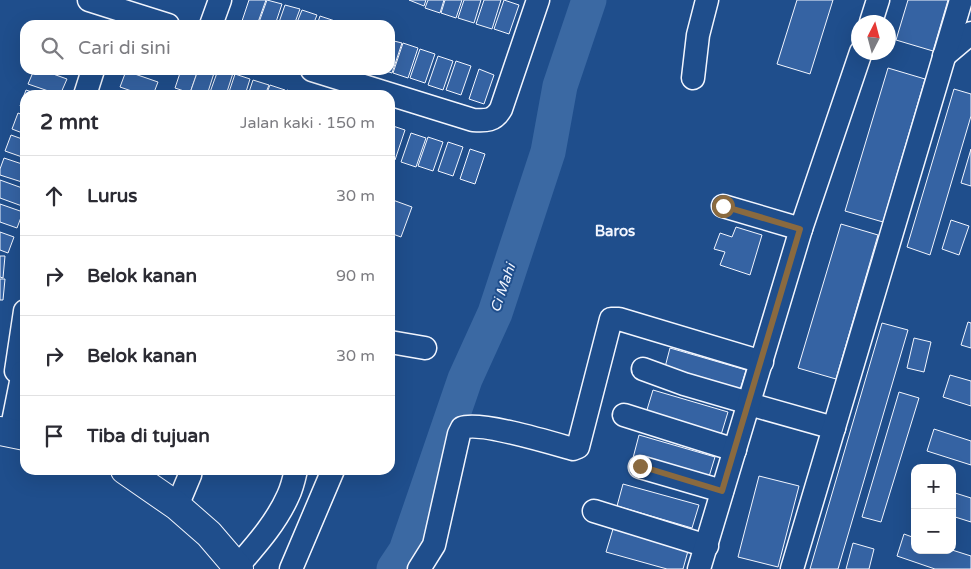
<!DOCTYPE html>
<html lang="id">
<meta charset="utf-8">
<style>
body{margin:0;font-family:"Varela Round",sans-serif;background:#f2f2f3;color:#2b2b33}
.controls{position:absolute;right:15px;bottom:15px;display:grid;overflow:hidden;border-radius:10px;box-shadow:0 5px 20px #0002}
.controls button{width:45px;height:45px;display:grid;place-items:center;padding:0;border:0;border-bottom:1px solid #e1e1e2;background:#fff;color:#2b2b33;font:25px sans-serif}
.compass{position:absolute;left:851px;top:15px;width:45px;height:45px;border-radius:50%;background:#fff;box-shadow:0 5px 20px #0002;rotate:6deg}
.stop{position:absolute;width:15px;height:15px;margin:-11px;border:4px solid #8a6a3f;border-radius:50%;background:#fff}
.stop.end{background:#8a6a3f;border-color:#fff;box-shadow:0 1px 5px #0008}
.list{margin:0;padding:0;list-style:none}
h2{display:flex;justify-content:space-between;align-items:center;height:65px;margin:0;padding:0 20px;font-size:21px}
h2 small{font-size:16px;font-weight:400;color:#7c7c81}
.list li{display:grid;grid-template-columns:32px 1fr auto;gap:15px;align-items:center;box-sizing:border-box;height:80px;padding:0 20px;border-top:1px solid #e1e1e2}
.list b{display:block;font-size:19px;white-space:nowrap}
.list em{font-size:16px;font-style:normal;color:#7c7c81}
.icon{flex:none;width:28px;height:28px;fill:none;stroke:currentColor;stroke-width:2;stroke-linecap:round;stroke-linejoin:round}
.map{position:relative;flex:none;width:971px;height:569px;overflow:hidden}
.search{position:absolute;background:#fff;box-shadow:0 5px 20px #0002;left:20px;top:20px;width:375px;height:55px;display:flex;align-items:center;gap:12px;box-sizing:border-box;padding:0 18px;border-radius:15px;color:#7c7c81;font-size:19px}
.panel{position:absolute;background:#fff;box-shadow:0 5px 20px #0002;left:20px;top:90px;width:375px;height:385px;border-radius:15px}
.map>svg:first-child{display:block}
.lines{fill:none;stroke-linecap:round;stroke-linejoin:round}
.river{stroke:#3b69a3;stroke-width:35}
.building{fill:#3563a3;stroke:#f2f6ff}
.minor-casing{stroke:#f2f6ff;stroke-width:25}
.major-casing{stroke:#f2f6ff;stroke-width:30}
.minor{stroke:#1f4e8c;stroke-width:22}
.major{stroke:#1f4e8c;stroke-width:28}
.route{stroke:#8a6a3f;stroke-width:6}
.labels{text-anchor:middle;dominant-baseline:central;stroke-width:4;stroke-linejoin:round;paint-order:stroke}
.water-label{font-size:14px;font-style:italic;fill:#f2f6ff;stroke:#1f4e8c}
.quarter-label{font-size:15px;font-weight:bold;fill:#f2f6ff;stroke:#1f4e8c}
</style>
<div class="map">
<svg width="971" height="569" viewBox="0 0 971 569">
<rect width="100%" height="100%" fill="#1f4e8c"/>
<g class="lines">
<polyline class="river" points="394,569 406,551 465,379 495,313 548,152 560,86 589,0"/>
</g>
<g class="building">
<polygon points="249,0 266,0 257,25 241,24"/>
<polygon points="267,0 282,4 275,25 258,25"/>
<polygon points="409,0 426,0 424,6"/>
<polygon points="428,0 444,0 440,13 425,8"/>
<polygon points="445,0 462,0 456,18 441,13"/>
<polygon points="464,0 481,0 474,23 458,18"/>
<polygon points="484,0 501,0 492,29 476,24"/>
<polygon points="504,0 519,5 509,34 494,29"/>
<polygon points="797,0 833,0 810,74 777,64"/>
<polygon points="908,0 948,0 933,51 896,40"/>
<polygon points="285,5 300,9 294,25 278,25"/>
<polygon points="302,10 317,15 313,25 296,25"/>
<polygon points="320,16 335,21 334,25 317,25"/>
<polygon points="336,21 349,25 335,25"/>
<polygon points="390,40 402,43 392,73 383,70 390,70"/>
<polygon points="403,43 418,48 408,78 393,73"/>
<polygon points="420,49 435,54 425,83 410,78"/>
<polygon points="438,56 453,61 443,90 428,85"/>
<polygon points="456,61 471,66 461,95 446,90"/>
<polygon points="888,68 925,79 883,222 845,211"/>
<polygon points="479,69 494,75 484,104 469,99"/>
<polygon points="34,70 42,70 67,79 60,95 28,84"/>
<polygon points="146,70 160,70 159,74"/>
<polygon points="181,70 198,70 190,93 175,88"/>
<polygon points="198,70 215,70 207,95 197,95 190,93"/>
<polygon points="218,70 233,73 226,95 209,95"/>
<polygon points="126,71 158,82 153,95 143,95 120,87"/>
<polygon points="235,74 250,79 245,95 228,95"/>
<polygon points="253,80 269,85 265,95 248,95"/>
<polygon points="270,85 285,90 283,95 266,95"/>
<polygon points="954,89 971,94 971,116 930,255 907,247"/>
<polygon points="26,90 41,95 25,95 25,108 20,106"/>
<polygon points="287,90 302,95 285,95"/>
<polygon points="18,113 25,116 25,134 12,129"/>
<polygon points="390,125 405,130 395,160 390,158"/>
<polygon points="411,133 426,138 416,167 401,162"/>
<polygon points="11,135 25,140 25,158 5,151"/>
<polygon points="428,137 443,142 433,171 418,166"/>
<polygon points="448,142 463,147 453,176 438,171"/>
<polygon points="470,149 485,154 475,184 460,179"/>
<polygon points="971,149 971,186 961,183"/>
<polygon points="4,158 25,165 25,183 0,175 0,169"/>
<polygon points="0,180 25,189 25,200 22,206 0,198"/>
<polygon points="390,199 412,207 401,237 390,233"/>
<polygon points="0,204 23,212 17,228 0,222"/>
<polygon points="951,220 969,226 959,255 942,249"/>
<polygon points="841,224 878,235 836,379 798,368"/>
<polygon points="736,227 762,235 750,275 720,265 725,252 714,249 720,233 732,237"/>
<polygon points="0,232 14,237 8,253 0,250"/>
<polygon points="0,256 5,256 3,278 0,277"/>
<polygon points="0,279 5,279 3,300 0,300"/>
<polygon points="968,322 971,323 971,348 961,345"/>
<polygon points="882,323 908,330 838,569 810,569"/>
<polygon points="914,338 931,342 924,372 907,368"/>
<polygon points="670,348 746,370 739,393 664,371"/>
<polygon points="950,375 971,381 971,406 943,397"/>
<polygon points="653,390 728,412 721,435 646,413"/>
<polygon points="899,392 919,398 881,522 862,517"/>
<polygon points="934,429 971,441 971,465 927,451"/>
<polygon points="639,435 715,457 708,480 633,458"/>
<polygon points="759,476 799,486 778,567 738,557"/>
<polygon points="623,484 699,505 692,528 617,506"/>
<polygon points="952,492 971,498 971,522 952,516"/>
<polygon points="613,529 688,551 683,569 667,569 606,552"/>
<polygon points="904,534 915,538 915,550 952,550 971,556 971,569 935,569 897,556"/>
<polygon points="853,543 874,549 869,569 846,569"/>
</g>
<g class="lines">
<defs>
<g id="minor">
<polyline points="89,0 168,25"/>
<polyline points="871,22 878,0"/>
<polyline points="211,25 220,0"/>
<polyline points="944,56 971,33"/>
<path d="M312 70 473 120C486 121 494 121 501 109L538 0"/>
<polyline points="693,78 698,35 707,0"/>
<polyline points="85,95 93,70"/>
<polyline points="723,206 801,229"/>
<polyline points="390,342 425,348"/>
<polyline points="643,369 684,384 749,403"/>
<polyline points="16,371 25,311"/>
<polyline points="749,404 834,428"/>
<polyline points="624,415 735,450"/>
<polyline points="11,432 23,372"/>
<polyline points="640,467 722,491"/>
<polyline points="177,506 190,475 191,470"/>
<polyline points="594,511 707,546"/>
<path d="M237 567C256 545 276 523 288 496 292 488 294 479 296 470"/>
<polyline points="291,569 333,470"/>
<path d="M419 569 434 545 459 434 462 428C480 421 552 443 573 449L578 447 611 319H619L762 362"/>
<polyline points="699,569 801,229 861,52"/>
<polyline points="792,569 961,0"/>
</g>
<g id="major">
<polyline points="0,431 25,436"/>
<polyline points="125,470 177,506 209,534 239,569"/>
</g>
</defs>
<use href="#minor" class="minor-casing"/>
<use href="#major" class="major-casing"/>
<use href="#minor" class="minor"/>
<use href="#major" class="major"/>
</g>
<g class="lines">
<polyline class="route" points="640,466 722,491 800,229 723,206"/>
</g>
<g class="labels">
<g class="water-label">
<text transform="translate(503 288) rotate(-71)">Ci Mahi</text>
</g>
<g class="quarter-label">
<text x="615" y="231">Baros</text>
</g>
</g>
</svg>
<div class="controls">
<button>+</button>
<button>−</button>
</div>
<svg class="compass" viewBox="-18 -18 36 36"><path d="M0-13l5 13h-10z" fill="#e53935"/><path d="M0 13l5-13h-10z" fill="#7c7c81"/></svg>
<div class="stop" style="left:723px;top:206px"></div>
<div class="stop end" style="left:640px;top:466px"></div>
<div class="search"><svg class="icon" aria-label="search" viewBox="0 0 24 24"><circle cx="10" cy="10" r="6"/><path d="M15 15l6 6"/></svg>Cari di sini</div>
<section class="panel">
<h2>2 mnt<small>Jalan kaki · 150 m</small></h2>
<ul class="list">
<li><svg class="icon" aria-label="ahead" viewBox="0 0 24 24"><path d="M12 20V5M6 11l6-6 6 6"/></svg><div><b>Lurus</b></div><em>30 m</em></li>
<li><svg class="icon" aria-label="right" viewBox="0 0 24 24"><path d="M7 20v-9h11M14 6l5 5-5 5"/></svg><div><b>Belok kanan</b></div><em>90 m</em></li>
<li><svg class="icon" aria-label="right" viewBox="0 0 24 24"><path d="M7 20v-9h11M14 6l5 5-5 5"/></svg><div><b>Belok kanan</b></div><em>30 m</em></li>
<li><svg class="icon" aria-label="arrive" viewBox="0 0 24 24"><path d="M6 21V4h12l-3 4 3 4H6"/></svg><div><b>Tiba di tujuan</b></div></li>
</ul>
</section>
</div>
